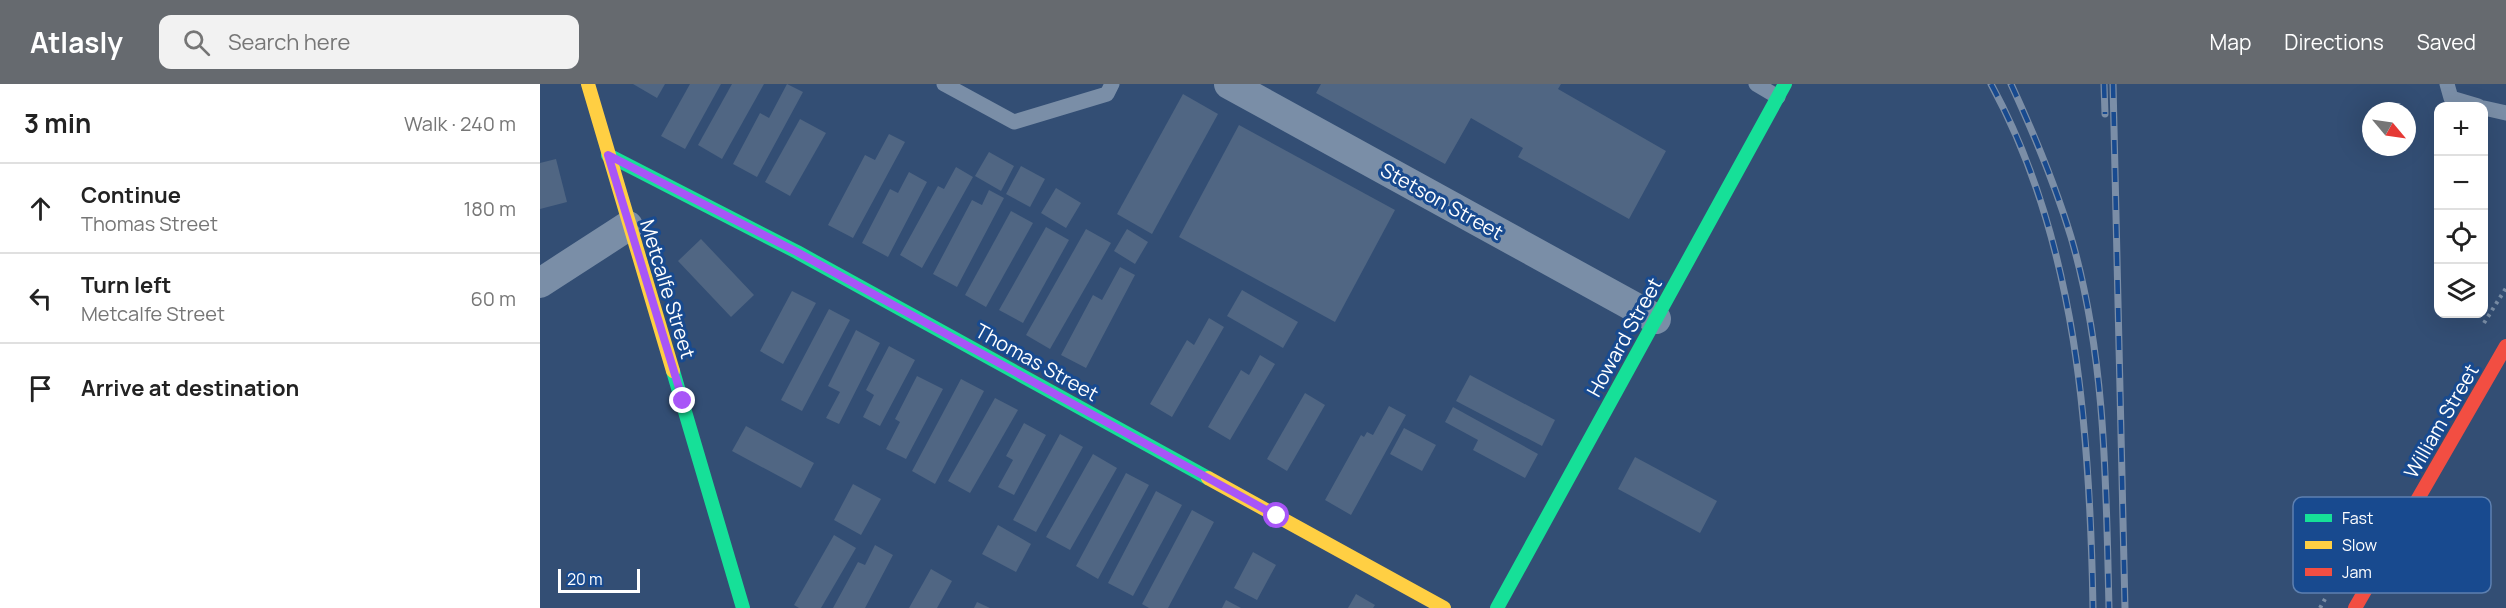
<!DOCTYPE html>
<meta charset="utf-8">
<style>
body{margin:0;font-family:Manrope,sans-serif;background:#f2f2f2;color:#222}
.controls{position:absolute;right:18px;top:18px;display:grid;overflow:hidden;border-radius:12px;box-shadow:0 6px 24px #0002}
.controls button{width:54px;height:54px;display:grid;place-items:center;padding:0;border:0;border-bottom:2px solid #e0e0e0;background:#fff;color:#222;font:30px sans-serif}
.compass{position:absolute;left:1822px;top:18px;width:54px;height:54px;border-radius:50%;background:#fff;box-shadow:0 6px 24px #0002;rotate:119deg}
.scale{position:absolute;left:18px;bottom:15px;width:82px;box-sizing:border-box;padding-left:6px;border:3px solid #fff;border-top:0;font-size:16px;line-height:21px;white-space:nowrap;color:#fff;-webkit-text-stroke:4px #184a8f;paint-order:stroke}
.stop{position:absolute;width:18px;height:18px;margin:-14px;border:4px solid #a855f7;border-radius:50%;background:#fff}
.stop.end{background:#a855f7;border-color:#fff;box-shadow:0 2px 6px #0008}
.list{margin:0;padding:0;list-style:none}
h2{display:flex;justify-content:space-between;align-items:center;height:78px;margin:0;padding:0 24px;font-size:26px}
h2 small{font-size:20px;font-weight:400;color:#767676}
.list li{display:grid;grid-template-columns:39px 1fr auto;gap:18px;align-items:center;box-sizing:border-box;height:90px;padding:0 24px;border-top:2px solid #e0e0e0}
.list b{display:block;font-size:22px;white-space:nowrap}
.list p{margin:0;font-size:20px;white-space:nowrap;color:#767676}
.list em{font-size:20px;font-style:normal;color:#767676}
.icon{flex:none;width:33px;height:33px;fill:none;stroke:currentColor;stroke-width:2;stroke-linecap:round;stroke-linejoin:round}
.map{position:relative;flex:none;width:1966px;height:524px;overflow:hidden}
header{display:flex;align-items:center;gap:36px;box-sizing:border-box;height:84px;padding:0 30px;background:#666a6f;color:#fff}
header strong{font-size:28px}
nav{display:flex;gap:33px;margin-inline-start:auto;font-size:21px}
.search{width:420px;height:54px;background:#f2f2f2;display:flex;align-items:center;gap:15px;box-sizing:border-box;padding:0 21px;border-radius:12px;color:#767676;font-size:22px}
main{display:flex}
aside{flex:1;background:#fff}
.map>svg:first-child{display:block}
.building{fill:#506683}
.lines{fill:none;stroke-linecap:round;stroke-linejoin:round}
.path{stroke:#7a8ea7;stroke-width:4;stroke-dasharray:3 4.5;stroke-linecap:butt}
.lane{stroke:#7a8ea7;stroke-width:15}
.street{stroke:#7a8ea7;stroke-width:30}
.fast{stroke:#16e098;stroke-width:14}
.slow{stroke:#ffcf43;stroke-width:14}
.jam{stroke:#f24e42;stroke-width:14}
.rail-casing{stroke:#7b8ea7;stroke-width:7}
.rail{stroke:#184a8f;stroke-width:4.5;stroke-dasharray:14;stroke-linecap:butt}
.route{stroke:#a855f7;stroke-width:8}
.labels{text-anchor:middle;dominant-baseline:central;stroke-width:6;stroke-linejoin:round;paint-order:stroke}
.street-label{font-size:20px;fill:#fff;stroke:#184a8f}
.key{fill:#184a8f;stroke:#5d80b1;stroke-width:1.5}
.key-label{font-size:16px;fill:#fff}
</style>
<header>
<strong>Atlasly</strong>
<div class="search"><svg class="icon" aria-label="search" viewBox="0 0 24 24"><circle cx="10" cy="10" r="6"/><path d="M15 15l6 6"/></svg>Search here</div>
<nav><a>Map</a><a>Directions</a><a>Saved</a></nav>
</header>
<main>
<aside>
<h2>3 min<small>Walk · 240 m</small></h2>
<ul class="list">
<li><svg class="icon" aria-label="ahead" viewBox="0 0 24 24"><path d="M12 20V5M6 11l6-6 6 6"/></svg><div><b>Continue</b><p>Thomas Street</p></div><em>180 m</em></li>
<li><svg class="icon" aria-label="left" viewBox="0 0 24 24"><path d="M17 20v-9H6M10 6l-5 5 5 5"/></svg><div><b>Turn left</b><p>Metcalfe Street</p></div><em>60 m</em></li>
<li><svg class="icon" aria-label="arrive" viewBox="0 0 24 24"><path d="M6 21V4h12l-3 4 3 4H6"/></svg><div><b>Arrive at destination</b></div></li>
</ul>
</aside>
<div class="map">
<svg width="1966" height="524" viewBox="0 0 1966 524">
<rect width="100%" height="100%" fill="#334e74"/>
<g class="building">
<polygon points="93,0 125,0 117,14"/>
<polygon points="150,0 181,0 145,65 121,52"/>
<polygon points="192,0 224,0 182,75 158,61"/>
<polygon points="247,0 263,8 217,93 193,80 220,29 229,34"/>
<polygon points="781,0 1021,0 1018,5 1126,67 1089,135 978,73 983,64 931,34 905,80 776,9"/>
<polygon points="643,10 678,30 612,150 577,130"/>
<polygon points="260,35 286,49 250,112 225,98"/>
<polygon points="699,41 855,126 795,238 639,153"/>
<polygon points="349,50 365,58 313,154 288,141 325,71 335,76"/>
<polygon points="449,68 474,82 461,107 435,92"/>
<polygon points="16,75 27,118 0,125 0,79"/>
<polygon points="481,82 505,95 490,123 466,110"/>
<polygon points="416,83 433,93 382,184 360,171 398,102 404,105"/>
<polygon points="369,88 387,98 348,173 322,159 350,105 358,109"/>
<polygon points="516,104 541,119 526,144 501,129"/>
<polygon points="449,106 464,114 417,203 393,190 432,116 442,121"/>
<polygon points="471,127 493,139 446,223 425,211"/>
<polygon points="506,143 529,156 483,239 459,226"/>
<polygon points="546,145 571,159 510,265 486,251"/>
<polygon points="587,145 608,158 595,180 574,167"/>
<polygon points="161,155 214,211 191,233 138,177"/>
<polygon points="580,183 595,191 546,284 521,271 553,211 562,216"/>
<polygon points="702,206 758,238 743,264 687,232"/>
<polygon points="252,207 276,219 243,280 220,267"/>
<polygon points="289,225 310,236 262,327 241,316"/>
<polygon points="669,234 684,243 632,333 610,320 647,256 654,261"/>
<polygon points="316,246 340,259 299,340 286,334 300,308 288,302"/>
<polygon points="349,262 375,276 340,342 323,333 334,311 326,306"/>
<polygon points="720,271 735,280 690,356 668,343 701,286 709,291"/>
<polygon points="930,291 1015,336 1002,362 916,317"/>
<polygon points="377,292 403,305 366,375 346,365 360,338 355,335"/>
<polygon points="421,295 444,307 395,400 372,387"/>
<polygon points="765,309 785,321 747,387 727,375"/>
<polygon points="455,314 478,326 430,409 408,397"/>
<polygon points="849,322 866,331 811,431 785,416 821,351 824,353 827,348 833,351"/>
<polygon points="913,323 998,370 985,394 933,366 938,356 905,338"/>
<polygon points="484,339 506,351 474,411 458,403 473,376 466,372"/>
<polygon points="206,342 274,379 261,404 192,367"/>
<polygon points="864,344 896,361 882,387 850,370"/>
<polygon points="520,350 543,363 496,448 473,436"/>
<polygon points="553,370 577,384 530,466 506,453"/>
<polygon points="1095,373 1177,417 1160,449 1078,405"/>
<polygon points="586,389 609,401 558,495 536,482"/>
<polygon points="313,400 341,415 321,451 294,436"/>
<polygon points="616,407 642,421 593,512 568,499"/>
<polygon points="652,426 674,438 628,524 609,524 602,520"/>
<polygon points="458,441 491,460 476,488 442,470"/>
<polygon points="294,451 316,464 281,524 259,524 254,521"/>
<polygon points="335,461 353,471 325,524 293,524 318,478 325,481"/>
<polygon points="713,468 736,481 717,516 694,504"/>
<polygon points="391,485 412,497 397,524 369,524"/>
<polygon points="816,510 835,521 833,524 808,524"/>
<polygon points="686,516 701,524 682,524"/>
<polygon points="437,518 450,524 434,524"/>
</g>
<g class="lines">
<g class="path">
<polyline points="1944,239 1966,204"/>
<polyline points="1780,524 1785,515"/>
</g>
<g class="lane">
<polyline points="404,0 474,38 567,10 572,0"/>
<polyline points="1216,0 1238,13"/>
<polyline points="1907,0 1911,14 1938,22"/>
<polyline points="1944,24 1966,29"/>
</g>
<g class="street">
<polyline points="689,0 1116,235"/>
<polyline points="0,199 88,142"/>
</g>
<g class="fast">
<polyline points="68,71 257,168 668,394"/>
<polyline points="133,287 203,524"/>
<polyline points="957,524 1245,0"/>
</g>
<g class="slow">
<polyline points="48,0 133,287"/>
<polyline points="668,394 904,524"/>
</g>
<polyline class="jam" points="1815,524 1966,262"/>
<defs>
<g id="rail">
<path d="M1451 0C1537 158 1550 348 1553 524"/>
<path d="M1471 0C1494 50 1515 100 1531 153 1566 272 1566 401 1569 524"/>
<polyline points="1564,0 1565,30"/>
<polyline points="1573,0 1585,524"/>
</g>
</defs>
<use href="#rail" class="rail-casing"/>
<use href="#rail" class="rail"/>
</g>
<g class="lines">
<polyline class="route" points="143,317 68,71 257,168 737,432"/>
</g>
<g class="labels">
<g class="street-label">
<text transform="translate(902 117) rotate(29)">Stetson Street</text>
<text transform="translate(128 205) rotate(73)">Metcalfe Street</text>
<text transform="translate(1084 253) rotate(-61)">Howard Street</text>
<text transform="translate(497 278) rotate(29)">Thomas Street</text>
<text transform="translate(1901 337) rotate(-60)">William Street</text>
</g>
</g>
<rect x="1753" y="413" width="198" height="96" rx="9" class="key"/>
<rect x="1765" y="430" width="27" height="8" fill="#16e098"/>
<rect x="1765" y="457" width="27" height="8" fill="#ffcf43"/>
<rect x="1765" y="484" width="27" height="8" fill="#f24e42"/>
<g class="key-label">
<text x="1802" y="440">Fast</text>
<text x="1802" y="467">Slow</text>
<text x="1802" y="494">Jam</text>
</g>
</svg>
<div class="controls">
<button>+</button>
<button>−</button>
<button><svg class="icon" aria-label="locate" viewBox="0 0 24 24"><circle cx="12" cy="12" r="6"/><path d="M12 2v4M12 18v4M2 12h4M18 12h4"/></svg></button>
<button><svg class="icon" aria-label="layers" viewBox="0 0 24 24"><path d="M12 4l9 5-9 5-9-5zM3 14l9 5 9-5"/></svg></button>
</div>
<svg class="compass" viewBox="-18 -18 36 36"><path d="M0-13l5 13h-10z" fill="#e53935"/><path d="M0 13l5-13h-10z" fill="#767676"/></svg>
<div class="scale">20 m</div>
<div class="stop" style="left:737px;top:432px"></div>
<div class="stop end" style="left:143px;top:317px"></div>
</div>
</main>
